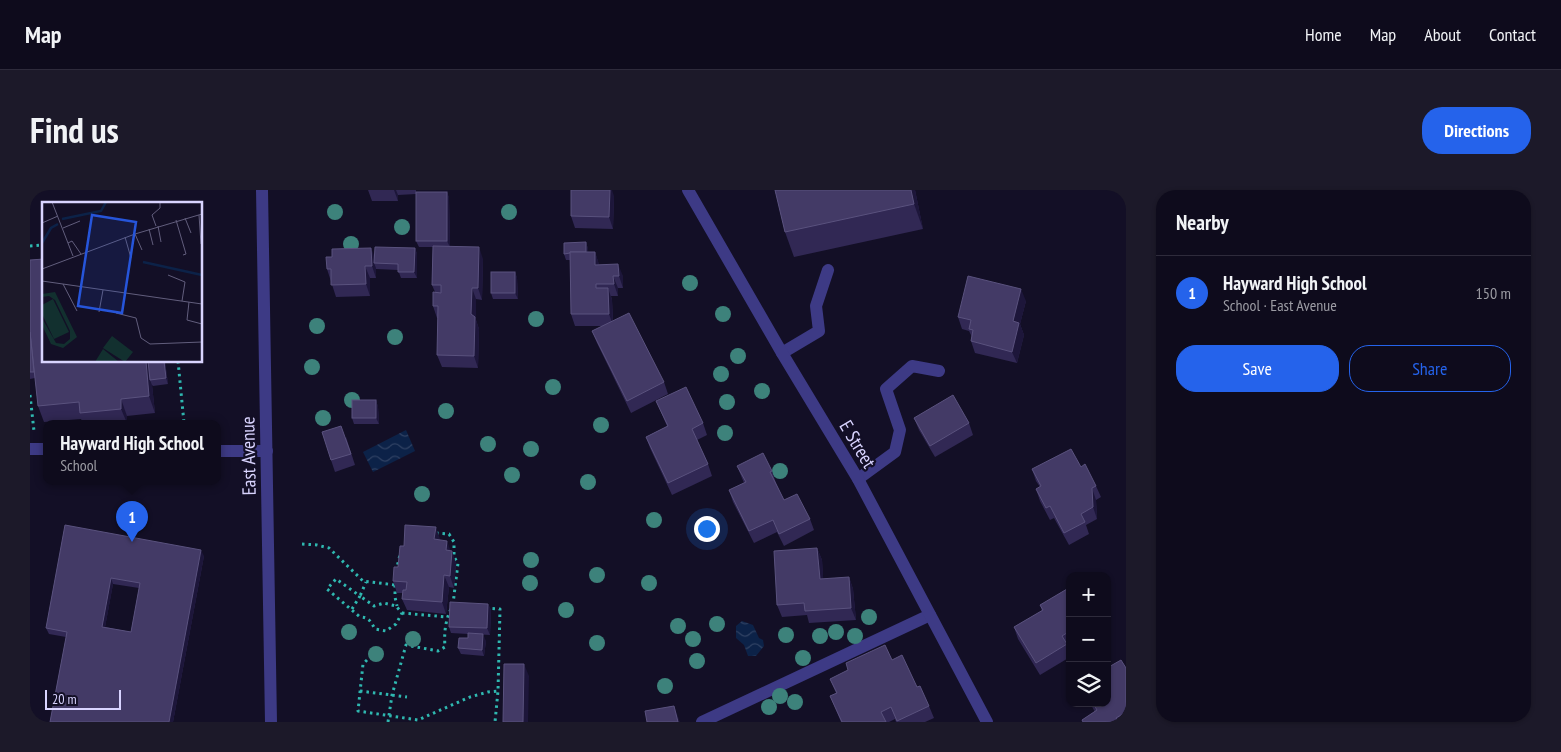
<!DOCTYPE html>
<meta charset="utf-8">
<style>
body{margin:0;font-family:"PT Sans Narrow",sans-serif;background:#1c1929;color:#f1f3f6}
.controls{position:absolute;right:15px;bottom:15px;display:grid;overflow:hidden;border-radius:10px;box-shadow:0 1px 4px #0004}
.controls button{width:45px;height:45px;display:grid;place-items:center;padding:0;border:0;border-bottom:1px solid #2e2b3b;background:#0e0b1c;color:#f1f3f6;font:25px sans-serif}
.scale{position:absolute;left:15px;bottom:12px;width:76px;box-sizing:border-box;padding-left:5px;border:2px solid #d9d4ff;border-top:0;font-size:14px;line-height:18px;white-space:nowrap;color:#d9d4ff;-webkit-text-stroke:4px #130f26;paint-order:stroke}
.you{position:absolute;left:676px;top:338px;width:18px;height:18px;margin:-12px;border:4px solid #fff;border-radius:50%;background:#1a73e8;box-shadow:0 0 0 8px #1a73e833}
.badge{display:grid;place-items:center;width:32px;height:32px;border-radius:50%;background:#2563eb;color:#fff;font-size:16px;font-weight:700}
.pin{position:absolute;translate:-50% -41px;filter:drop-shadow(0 1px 2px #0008)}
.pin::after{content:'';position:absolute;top:26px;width:18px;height:15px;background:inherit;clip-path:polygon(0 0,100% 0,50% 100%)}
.popup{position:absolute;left:13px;top:230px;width:178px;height:65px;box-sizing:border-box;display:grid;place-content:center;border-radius:10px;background:#0e0b1c;filter:drop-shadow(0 1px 4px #0005);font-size:16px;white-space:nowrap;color:#9b9ba3}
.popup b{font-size:19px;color:#f1f3f6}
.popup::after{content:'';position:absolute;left:50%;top:100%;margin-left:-10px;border:10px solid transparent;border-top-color:#0e0b1c}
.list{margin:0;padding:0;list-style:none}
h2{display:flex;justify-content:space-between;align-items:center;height:65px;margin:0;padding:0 20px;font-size:21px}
h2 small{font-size:16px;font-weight:400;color:#9b9ba3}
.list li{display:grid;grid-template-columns:32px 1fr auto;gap:15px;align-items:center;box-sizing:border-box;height:75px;padding:0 20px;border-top:1px solid #2e2b3b}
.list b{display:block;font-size:19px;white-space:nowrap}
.list p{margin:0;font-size:16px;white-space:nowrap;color:#9b9ba3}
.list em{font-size:16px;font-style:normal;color:#9b9ba3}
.actions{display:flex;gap:10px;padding:15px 20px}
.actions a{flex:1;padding:11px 0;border:1px solid #2563eb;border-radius:20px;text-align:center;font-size:18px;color:#2563eb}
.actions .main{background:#2563eb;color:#fff}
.icon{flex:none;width:28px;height:28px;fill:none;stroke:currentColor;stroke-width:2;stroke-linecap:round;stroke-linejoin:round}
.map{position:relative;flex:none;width:1096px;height:532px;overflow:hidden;border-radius:20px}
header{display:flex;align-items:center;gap:30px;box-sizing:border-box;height:70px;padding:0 25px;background:#0e0b1c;border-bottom:1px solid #2e2b3b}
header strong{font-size:24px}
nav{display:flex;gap:28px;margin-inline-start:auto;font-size:18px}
.intro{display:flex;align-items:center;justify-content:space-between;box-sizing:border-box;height:120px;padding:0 30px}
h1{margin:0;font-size:35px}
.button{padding:12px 22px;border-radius:20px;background:#2563eb;color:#fff;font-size:18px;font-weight:700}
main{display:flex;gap:30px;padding:0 30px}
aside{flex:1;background:#0e0b1c;border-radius:20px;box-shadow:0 1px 4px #0004}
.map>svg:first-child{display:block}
.water{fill:url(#water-waves)}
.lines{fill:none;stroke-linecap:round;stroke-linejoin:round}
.path{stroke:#2fb8b0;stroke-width:3;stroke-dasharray:2.5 4;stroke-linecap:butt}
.service{stroke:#3d3a85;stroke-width:12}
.minor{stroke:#3d3a85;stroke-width:12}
.tertiary{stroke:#3d3a85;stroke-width:12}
.tree{fill:#3d827b}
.wall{fill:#312854;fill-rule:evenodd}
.shaded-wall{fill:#1d163a}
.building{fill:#433a66;stroke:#5a527e;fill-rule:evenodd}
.labels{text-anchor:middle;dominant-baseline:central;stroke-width:4.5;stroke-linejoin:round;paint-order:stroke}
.street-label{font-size:19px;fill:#d9d4ff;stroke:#130f26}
.inset-river{fill:none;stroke:#0c2248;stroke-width:2.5}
.inset-road{fill:none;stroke:#625e7d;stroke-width:1}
.view{fill:#2655da;fill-opacity:0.15;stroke:#2655da;stroke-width:2.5}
.inset-edge{fill:none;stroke:#d9d4ff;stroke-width:2.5}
</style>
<header>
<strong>Map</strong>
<nav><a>Home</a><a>Map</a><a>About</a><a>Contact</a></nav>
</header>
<div class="intro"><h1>Find us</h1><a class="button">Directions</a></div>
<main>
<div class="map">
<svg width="1096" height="532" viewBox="0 0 1096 532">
<defs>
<pattern id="water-waves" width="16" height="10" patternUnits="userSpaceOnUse" patternTransform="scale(1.25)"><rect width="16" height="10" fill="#0c2248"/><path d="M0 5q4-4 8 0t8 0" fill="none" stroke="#2f4163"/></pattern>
</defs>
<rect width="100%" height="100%" fill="#130f26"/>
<g class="water">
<polygon points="376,240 385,261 343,282 333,262"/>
<polygon points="712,431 723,435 729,448 733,450 734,456 726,466 718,466 714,455 706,448 706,436"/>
</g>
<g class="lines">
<g class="path">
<polyline points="0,56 14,55"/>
<polyline points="148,171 154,233"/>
<polyline points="0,205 4,241"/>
<polyline points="406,343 419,344 424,352 424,367 428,373 423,414"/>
<polyline points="272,354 287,355 299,358 333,391 365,395 365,392"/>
<polyline points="366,381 370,365"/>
<polyline points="365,395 365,407 367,416"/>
<polyline points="456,418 470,419 468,501 465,532"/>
<path d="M322 419 330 406 306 389 297 399 330 427C339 427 341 432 345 439L356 441 366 434 372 423 366 416 354 413 344 416 330 406 336 392"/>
<polyline points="372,423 417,427"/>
<polyline points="337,470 333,474 328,521 388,530 440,507 458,502 468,501"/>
<polyline points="330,501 377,507"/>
<path d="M358 532 362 505 376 455 408 461 415 457C414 444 415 431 421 419"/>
</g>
<g class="service">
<polyline points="752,163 789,141 786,116 798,80"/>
<polyline points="0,259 17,259"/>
<polyline points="187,261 237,261"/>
<polyline points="828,289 865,262 870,240 856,199 882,176 909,181"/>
<polyline points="672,532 900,425"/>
</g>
<polyline class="minor" points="658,0 752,163 828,289 957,532"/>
<polyline class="tertiary" points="232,0 241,532"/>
</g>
<g class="tree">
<circle cx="305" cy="22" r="8"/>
<circle cx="479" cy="22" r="8"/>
<circle cx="372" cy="37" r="8"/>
<circle cx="321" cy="54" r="8"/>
<circle cx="660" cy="93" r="8"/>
<circle cx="693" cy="124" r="8"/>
<circle cx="506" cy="129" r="8"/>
<circle cx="287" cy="136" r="8"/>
<circle cx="365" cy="147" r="8"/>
<circle cx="708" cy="166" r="8"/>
<circle cx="282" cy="177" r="8"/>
<circle cx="691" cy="184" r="8"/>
<circle cx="523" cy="197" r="8"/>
<circle cx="732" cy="201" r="8"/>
<circle cx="322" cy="210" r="8"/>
<circle cx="697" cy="212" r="8"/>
<circle cx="416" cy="221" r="8"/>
<circle cx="293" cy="228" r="8"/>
<circle cx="571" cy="235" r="8"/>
<circle cx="695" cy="243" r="8"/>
<circle cx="458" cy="254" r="8"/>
<circle cx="501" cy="259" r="8"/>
<circle cx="750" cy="281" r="8"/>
<circle cx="482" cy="285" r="8"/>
<circle cx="558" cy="292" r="8"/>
<circle cx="392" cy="304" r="8"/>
<circle cx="624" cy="330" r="8"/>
<circle cx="501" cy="370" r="8"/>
<circle cx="567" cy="385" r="8"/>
<circle cx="500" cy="393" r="8"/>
<circle cx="619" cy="393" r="8"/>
<circle cx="536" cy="420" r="8"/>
<circle cx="839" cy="427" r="8"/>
<circle cx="687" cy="434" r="8"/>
<circle cx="648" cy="436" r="8"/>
<circle cx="319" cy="442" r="8"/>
<circle cx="806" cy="442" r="8"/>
<circle cx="756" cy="445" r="8"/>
<circle cx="790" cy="446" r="8"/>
<circle cx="825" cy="446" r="8"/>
<circle cx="383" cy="449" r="8"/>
<circle cx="663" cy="449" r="8"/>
<circle cx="567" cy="453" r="8"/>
<circle cx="346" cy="464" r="8"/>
<circle cx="773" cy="468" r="8"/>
<circle cx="667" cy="471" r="8"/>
<circle cx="635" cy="496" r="8"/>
<circle cx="750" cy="506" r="8"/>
<circle cx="765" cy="512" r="8"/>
<circle cx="739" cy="517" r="8"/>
</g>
<g class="wall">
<polygon points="338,0 386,0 386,4 368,5 368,11 342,11"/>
<polygon points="745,0 885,0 893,39 764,67 755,42"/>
<polygon points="417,2 419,8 420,57 453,69 452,110 446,109 446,130 449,139 448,178 412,177 407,165 408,128 407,128 403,116 405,102 402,95 403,57 389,57 386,51"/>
<polygon points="584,6 583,39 545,38 541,26"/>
<polygon points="556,52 558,59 558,62 565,62 569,75 593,86 593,98 588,98 588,106 581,106 582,110 583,131 634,192 638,204 601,223 567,153 562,141 573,136 545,136 541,124 540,70 536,70 534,64"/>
<polygon points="385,58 387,64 387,88 371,88 368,80 346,79 346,78 346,88 340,88 340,106 306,107 297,79 344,66"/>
<polygon points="0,70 14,171 135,171 138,194 123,196 122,195 125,223 97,226 97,233 53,233 51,229 14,232 8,216 5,188 0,189"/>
<polygon points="485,82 487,88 488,109 463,109 461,103"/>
<polygon points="996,111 990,134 994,145 987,173 945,163 941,151 942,147 939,141 932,139 928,127"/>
<polygon points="346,210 348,217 349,234 324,234 322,228"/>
<polygon points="626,211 673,233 677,245 667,250 678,274 682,286 642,305 620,258 616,247 637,236"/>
<polygon points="884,228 939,233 943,245 905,267 889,240"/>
<polygon points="316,247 325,275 305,282 301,270"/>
<polygon points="707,276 742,281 746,293 754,310 780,329 784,340 754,356 747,342 724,353 703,312 699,300 714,293"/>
<polygon points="1051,277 1066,296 1071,307 1066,310 1067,329 1056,335 1059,344 1039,355 1024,328 1020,330 1010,311 1006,299 1010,297 1006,291 1002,279"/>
<path d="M35 335 174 366 143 532H20L36 447 19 444 16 438ZM83 394 109 398 101 442 75 437Z"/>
<polygon points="410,349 410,350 421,361 426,373 424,398 419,397 416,424 377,420 372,409 373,403 367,403 363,391 368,377 374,356"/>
<polygon points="787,358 792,370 793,389 819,387 823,399 826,430 779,433 777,425 752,427 747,415"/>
<polygon points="1040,404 1040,456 1038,457 1040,462 1040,467 1010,485 988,449 984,437 1012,421 1010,415"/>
<polygon points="458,414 461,420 460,445 443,444 456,451 454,466 431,464 428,458 438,448 438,444 421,443 419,437"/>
<polygon points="862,470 887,497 899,516 904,528 895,532 866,532 865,529 859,532 811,532 800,506 806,503 800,489"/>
<polygon points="1096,478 1096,532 1053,532 1052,530 1065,522 1060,513 1077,513"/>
</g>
<g class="shaded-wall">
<polygon points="364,0 366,0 368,5 368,11"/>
<polygon points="580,0 582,0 584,6 583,39 579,27"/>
<polygon points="881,0 885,0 893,39 884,14"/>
<polygon points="417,2 419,8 420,57 417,51"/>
<polygon points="556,52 558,59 559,69 556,63"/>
<polygon points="449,57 453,69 452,110 448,98"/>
<polygon points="341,58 346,70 344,73 346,78 346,88 342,76"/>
<polygon points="385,58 387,64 387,88 384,82"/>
<polygon points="565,62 569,74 569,87 565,75"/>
<polygon points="588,74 593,86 593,98 589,86"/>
<polygon points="335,76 340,88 340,106 336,94"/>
<polygon points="485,82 487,88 488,109 485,103"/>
<polygon points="583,86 588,98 588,106 584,94"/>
<polygon points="442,98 446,109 446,130 449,139 448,178 444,166 441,124"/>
<polygon points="578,98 582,110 583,135 579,124"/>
<polygon points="991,99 996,111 990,134 994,145 987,173 982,162 983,131"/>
<polygon points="116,171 120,171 120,190 122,195 125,223 119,206"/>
<polygon points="134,171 135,171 138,194 136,188"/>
<polygon points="91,209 97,226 97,233 91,219"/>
<polygon points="346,210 348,217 349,234 346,228"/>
<polygon points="1062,298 1066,310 1067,329 1063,317"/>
<polygon points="406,337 410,349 409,361 404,349"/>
<polygon points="417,351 421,362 416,360"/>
<polygon points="787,358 792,370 794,401 790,389"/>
<polygon points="171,360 174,366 143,532 139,532"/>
<polygon points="422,361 426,373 424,398 420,386"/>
<polygon points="414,385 419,397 416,424 412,412"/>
<polygon points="819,387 823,399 826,430 821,418"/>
<polygon points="81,388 83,394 74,443 72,437"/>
<polygon points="458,414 461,420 460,445 457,438"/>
<polygon points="453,444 456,451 454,466 452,460"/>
<polygon points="494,474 499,486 498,532 493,532"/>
<polygon points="644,516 650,532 648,532"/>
</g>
<g class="building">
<polygon points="541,0 580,0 579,27 541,26"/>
<polygon points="745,0 881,0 884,14 755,42"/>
<rect x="386" y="2" width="31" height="49"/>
<polygon points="556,52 556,62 540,62 540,63 534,64 534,53"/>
<polygon points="403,56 449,57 448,98 442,98 441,124 445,127 444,166 407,165 408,116 403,116 403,102 411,103 411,95 402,95"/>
<polygon points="345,57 385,58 384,82 368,82 368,74 344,73"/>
<polygon points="341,58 342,76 335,76 336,94 301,95 301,79 297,79 296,67 302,67 302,59"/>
<polygon points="540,62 565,62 565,75 588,74 589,86 583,86 584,94 566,94 566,98 578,98 579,124 541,124"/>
<polygon points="14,69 14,171 116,171 119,206 91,209 91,219 50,223 49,212 8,216 0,142 0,70"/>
<rect x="461" y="82" width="24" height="21"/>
<polygon points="938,86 991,99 983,131 989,133 982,162 941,151 943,140 939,139 941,130 928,127"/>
<polygon points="599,123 634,192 597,211 562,141"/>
<polygon points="0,142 4,182 0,182"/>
<polygon points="118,171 134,171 136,188 120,190"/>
<polygon points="656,197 673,233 662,239 678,274 638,293 616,247 638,236 626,211"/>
<polygon points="923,205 939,233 900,256 884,228"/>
<rect x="322" y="210" width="24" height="18"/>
<polygon points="311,236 321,264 301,270 292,242"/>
<polygon points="1041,259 1051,277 1055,274 1066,296 1062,298 1063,317 1051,324 1055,332 1034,343 1020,316 1016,318 1006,299 1011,296 1002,279"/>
<polygon points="733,263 742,281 740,282 754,310 767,304 780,329 749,344 743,330 719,341 699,300 716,292 707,276"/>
<path d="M35 335 171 360 139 532H20L37 442 16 438ZM81 388 110 393 101 442 72 437Z"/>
<polygon points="375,335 406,337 404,349 417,351 416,360 422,361 420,386 414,385 412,412 372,409 373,400 376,400 377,392 363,391 364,377 368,377 370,356 374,356"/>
<polygon points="787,358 790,389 819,387 821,418 775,421 774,413 747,415 744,361"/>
<polygon points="1037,399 1040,404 1040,441 1032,446 1037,454 1006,473 984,437 1013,420 1010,415"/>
<polygon points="420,412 458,414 457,438 419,437"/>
<polygon points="438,443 453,444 452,460 428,458 429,448 438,448"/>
<polygon points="855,455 862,470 872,465 887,497 890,496 899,516 867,531 861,517 851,522 856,532 812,532 800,506 807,503 800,489 818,480 816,473"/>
<polygon points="1091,470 1096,478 1096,522 1086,528 1088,532 1053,532 1052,530 1067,520 1063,513 1077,513 1077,478"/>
<polygon points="474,474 494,474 493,532 473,532"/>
<polygon points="644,516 648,532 617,532 615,521"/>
</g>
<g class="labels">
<g class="street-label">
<text transform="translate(828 254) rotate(59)">E Street</text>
<text transform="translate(218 266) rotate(-91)">East Avenue</text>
</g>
</g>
<g transform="translate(12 12)">
<rect width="160" height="160" fill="#130f26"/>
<path d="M13 90 35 135 21 146 9 142 0 123V116L14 141 22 142 28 137V129L13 98 7 94 0 95V92ZM11 97 27 130 12 137 0 112V103ZM70 134 91 150 83 160 61 146ZM61 147 77 160H53Z" fill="#12302f"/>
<path class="inset-river" d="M20 17 59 9 64 0M0 41 9 26 16 22M101 60 160 73"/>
<path class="inset-road" d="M10 0 31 54M157 13 159 42M143 16 149 31M134 18 144 52 141 53M0 21 16 14M114 24 110 13 118 6V0M116 24 119 40M21 26 38 19M107 27 111 43M93 32 100 48M83 35 89 56M26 41 30 39 39 52M0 67 93 32 160 12M126 73 143 80 140 99M0 79 160 102M21 82 35 109M147 100 145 118 160 122M57 110 61 88M74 111 94 116 99 136 108 142 160 140"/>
<path class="view" d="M50 13 94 20 80 111 36 104Z"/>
<rect width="160" height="160" class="inset-edge"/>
</g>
</svg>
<div class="controls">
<button>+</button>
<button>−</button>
<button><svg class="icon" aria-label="layers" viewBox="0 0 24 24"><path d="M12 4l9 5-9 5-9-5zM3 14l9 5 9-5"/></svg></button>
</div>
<div class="scale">20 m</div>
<div class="you"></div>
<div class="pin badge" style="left:102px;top:352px">1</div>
<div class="popup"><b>Hayward High School</b>School</div>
</div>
<aside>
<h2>Nearby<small></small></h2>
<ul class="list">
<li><span class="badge">1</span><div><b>Hayward High School</b><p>School · East Avenue</p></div><em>150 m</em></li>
</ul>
<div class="actions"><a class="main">Save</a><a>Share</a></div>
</aside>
</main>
